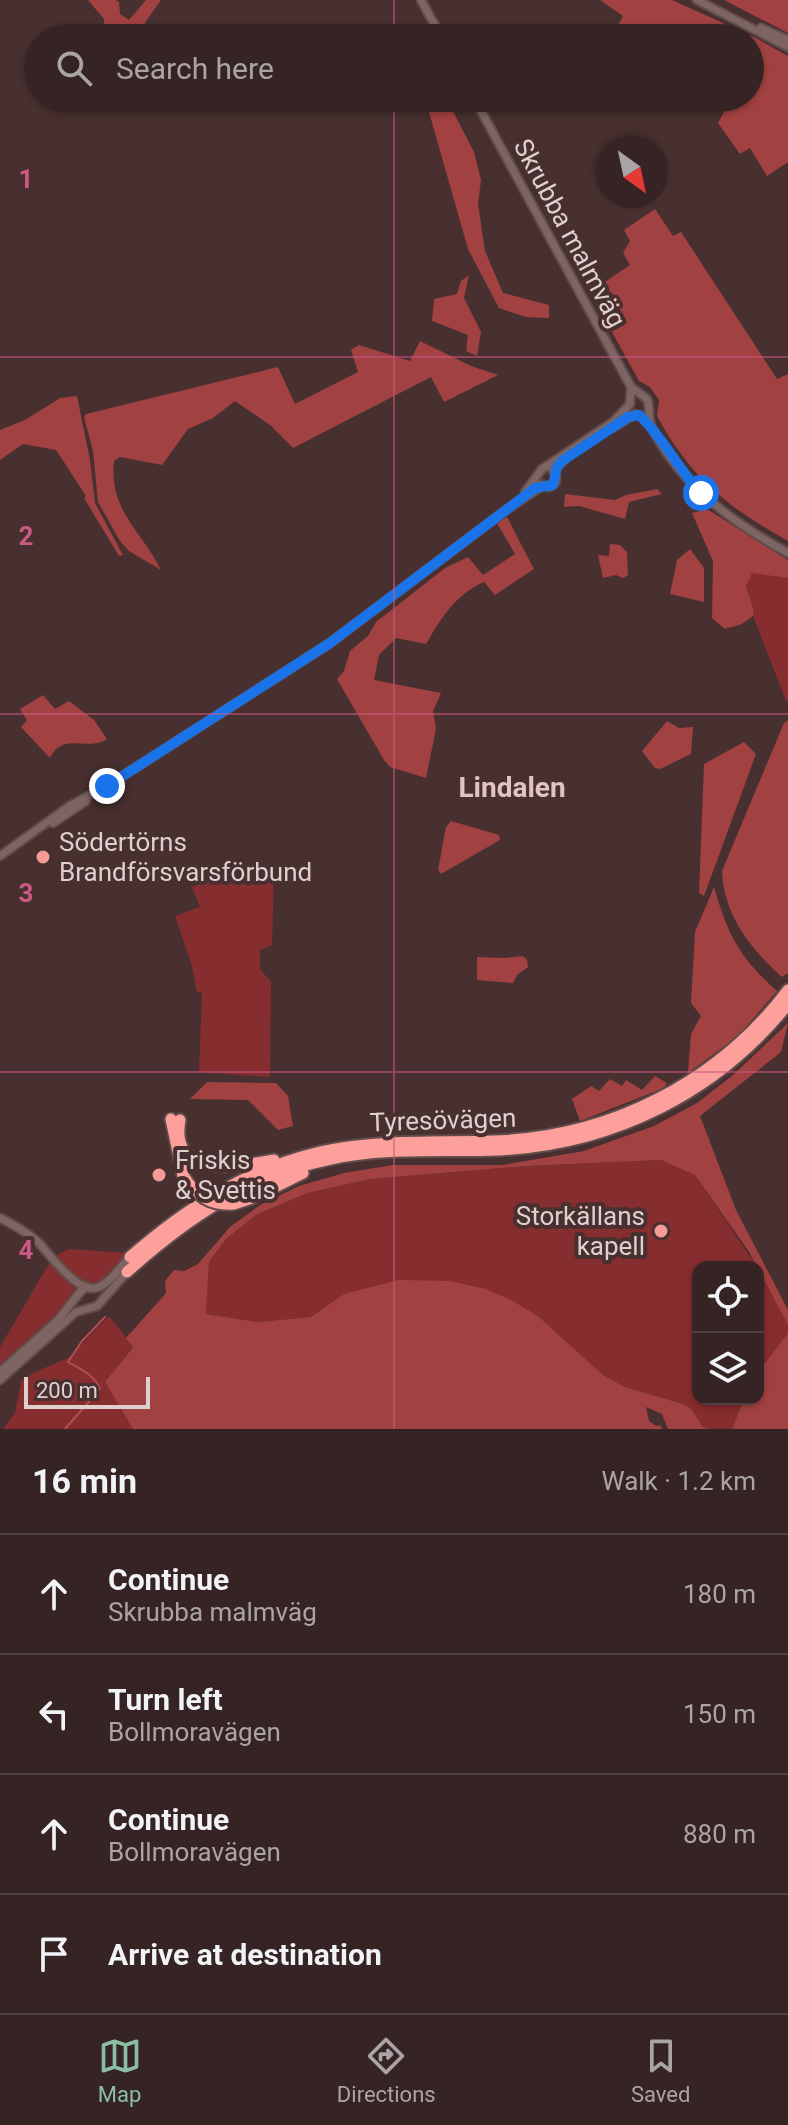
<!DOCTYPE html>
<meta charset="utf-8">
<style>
body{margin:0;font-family:Roboto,sans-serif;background:#3d2c2b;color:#f1f3f6}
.controls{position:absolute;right:24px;bottom:24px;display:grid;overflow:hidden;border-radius:16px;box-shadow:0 2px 6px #0004}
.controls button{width:72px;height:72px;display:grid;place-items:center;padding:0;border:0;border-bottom:2px solid #4f4141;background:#352423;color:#f1f3f6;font:40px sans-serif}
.compass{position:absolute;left:596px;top:136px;width:72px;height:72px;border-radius:50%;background:#352423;box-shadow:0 2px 6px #0004;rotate:147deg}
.scale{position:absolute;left:24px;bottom:20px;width:126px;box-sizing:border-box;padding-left:8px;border:4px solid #dfd0cf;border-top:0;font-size:22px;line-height:28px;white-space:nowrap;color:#dfd0cf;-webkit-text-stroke:6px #47302f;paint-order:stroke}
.stop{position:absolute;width:24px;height:24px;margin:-18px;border:6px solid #1a73e8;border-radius:50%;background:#fff}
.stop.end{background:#1a73e8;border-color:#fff;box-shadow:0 2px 8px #0008}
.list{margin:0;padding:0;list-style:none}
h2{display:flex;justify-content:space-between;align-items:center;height:104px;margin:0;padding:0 32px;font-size:34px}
h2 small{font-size:26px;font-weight:400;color:#aaa4a6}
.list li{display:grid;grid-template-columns:52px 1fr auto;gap:24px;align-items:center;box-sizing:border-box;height:120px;padding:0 32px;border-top:2px solid #4f4141}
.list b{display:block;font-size:30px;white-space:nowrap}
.list p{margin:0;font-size:26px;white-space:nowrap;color:#aaa4a6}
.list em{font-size:26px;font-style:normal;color:#aaa4a6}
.icon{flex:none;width:44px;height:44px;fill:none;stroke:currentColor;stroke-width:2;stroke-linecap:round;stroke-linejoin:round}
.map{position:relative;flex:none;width:788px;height:1429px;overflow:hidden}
.search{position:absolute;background:#352423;box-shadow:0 2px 6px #0004;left:24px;right:24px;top:24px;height:88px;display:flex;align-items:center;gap:20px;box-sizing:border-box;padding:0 28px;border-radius:44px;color:#aaa4a6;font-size:30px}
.sheet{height:584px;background:#352423}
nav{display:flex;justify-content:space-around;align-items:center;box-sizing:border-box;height:112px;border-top:2px solid #4f4141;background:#352423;font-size:22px;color:#aaa4a6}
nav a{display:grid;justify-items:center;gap:4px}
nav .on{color:#8abfa5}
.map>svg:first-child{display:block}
.green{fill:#862d2f}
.forest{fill:#a24141}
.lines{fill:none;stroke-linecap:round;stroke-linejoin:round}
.stream{stroke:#b14f4e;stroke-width:2}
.secondary-casing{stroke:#5f4c4b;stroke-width:11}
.highway-casing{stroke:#5f4c4b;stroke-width:15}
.secondary{stroke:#7e6462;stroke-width:7}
.highway{stroke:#fd9f9b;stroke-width:11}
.highway-bridge-casing{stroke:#5f4c4b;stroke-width:15;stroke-linecap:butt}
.highway-bridge{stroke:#fd9f9b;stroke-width:11}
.route{stroke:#1a73e8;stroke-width:10}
.grid{fill:none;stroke:#cc5884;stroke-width:2;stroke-opacity:0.55}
.poi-dot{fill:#f59b97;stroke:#47302f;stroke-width:3}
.labels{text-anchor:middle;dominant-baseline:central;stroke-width:8;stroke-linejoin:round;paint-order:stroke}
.street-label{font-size:26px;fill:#dfd0cf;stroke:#47302f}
.poi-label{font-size:26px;fill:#dfd0cf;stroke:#47302f;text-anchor:start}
.neighbourhood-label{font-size:28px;font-weight:bold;fill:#e1c3c1;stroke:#47302f}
.grid-label{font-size:26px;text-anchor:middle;font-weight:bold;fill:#cc5884;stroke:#47302f;stroke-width:8;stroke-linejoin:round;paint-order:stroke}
</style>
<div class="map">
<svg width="788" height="1429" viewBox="0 0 788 1429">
<rect width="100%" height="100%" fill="#47302f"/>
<g class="green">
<polygon points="752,572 788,578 788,700 786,701 753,616 754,611 746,586"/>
<polygon points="247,871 274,871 272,945 260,950 260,969 271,982 270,1077 199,1072 202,992 197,992 191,963 175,916 200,907 192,887 218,877"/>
<polygon points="661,1160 695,1175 757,1267 698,1267 698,1399 744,1399 732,1429 704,1428 691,1409 683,1404 625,1387 603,1375 538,1316 486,1289 344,1294 311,1317 258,1322 206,1314 209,1262 226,1239 256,1215 307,1193 371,1179 526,1166"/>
<polygon points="69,1249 129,1253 98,1287 81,1282 55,1256"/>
<polygon points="50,1262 75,1287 75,1298 0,1368 0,1347"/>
<polygon points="758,1269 788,1325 788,1333 758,1372"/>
<polygon points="109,1316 133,1346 105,1382 133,1429 3,1429 15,1413 21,1381 35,1372 68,1358"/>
</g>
<g class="forest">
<polygon points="88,0 115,0 119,2 120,14 129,20 146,0 161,0 142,27 141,38 85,38 84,34 104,27 104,19"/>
<polygon points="600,0 672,0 756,38 788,56 788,162 767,176 750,148 740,154 718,123 726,108 728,98 750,98 750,38 611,38 623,16"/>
<polygon points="724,0 788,0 788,33"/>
<polygon points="425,98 446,98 474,152 481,180 478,204 485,251 503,293 549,305 549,318 526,317 499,308 468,249"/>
<path d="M655 209 673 236 681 232 777 379 788 374V541C727 507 691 478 657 416L659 400 650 387 639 381 590 292 630 265 623 253 630 241 624 230Z"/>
<polygon points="469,275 464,298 481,332 477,356 466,351 468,335 432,321 434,299 457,294 461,281"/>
<path d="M420 341 471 366 498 375 444 402 431 377 293 448 270 425 235 401 213 418 188 429 162 465 120 457 114 461C109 511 141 530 161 570L129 551 120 541 98 502 93 451 84 417 86 414 278 367 295 404 358 372 351 350 359 345 410 361Z"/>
<polygon points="77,396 90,460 95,503 123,555 119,556 84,498 86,496 56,450 23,444 0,460 0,430 25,420 60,398"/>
<polygon points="657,489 662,494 629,502 625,519 579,506 564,507 565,494 615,500 626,495"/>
<polygon points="707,509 788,560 788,578 752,573 746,586 754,611 753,616 742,624 725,629 712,618 713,561 692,513"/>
<path d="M507 517 534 569 495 595 484 582C455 595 441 618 426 644L396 638 379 655 374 680 441 693 433 711 436 729 426 778 390 767 384 760 337 679 344 671 350 651 368 636 376 622 445 568 468 557 483 575 515 554 497 523Z"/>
<polygon points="610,544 620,545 627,552 628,575 623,578 616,575 603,578 598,555 609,556"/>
<polygon points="690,549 704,568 704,602 670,594 677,560"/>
<path d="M43 695 55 709 69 701 94 720 107 739C87 752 63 731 50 758L21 727 27 720 20 709Z"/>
<path d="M788 720V973L782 977C750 948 724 916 722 871L784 723Z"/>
<polygon points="667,721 679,728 693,727 691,754 660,769 655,768 642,751"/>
<polygon points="744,742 756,754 704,896 699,893 704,764"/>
<polygon points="451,821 499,835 500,840 441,874 438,870 446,827"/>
<path d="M714 887C728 935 739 957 777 991L738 1036 688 1073 691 1034 701 1016 691 1003 695 932Z"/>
<polygon points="523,956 527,960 528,967 517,975 513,983 477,980 477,957 505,958"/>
<polygon points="788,1023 781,1052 700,1116 736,1210 788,1310 788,1325 749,1252 695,1175 661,1160 526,1166 371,1179 307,1193 256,1215 226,1239 209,1262 206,1314 258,1322 311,1317 344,1294 399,1280 450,1281 486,1289 511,1300 538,1316 603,1375 625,1387 683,1404 691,1409 704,1428 713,1429 668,1429 662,1414 646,1407 649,1421 656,1426 660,1425 662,1429 133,1429 105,1382 133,1347 126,1338 166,1293 165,1281 174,1270 184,1271 198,1264 230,1227 260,1205 299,1186 344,1173 393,1165 502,1165 584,1151 654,1126 697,1103 733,1075"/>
<polygon points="655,1076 667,1083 664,1088 580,1121 572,1099 591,1086 599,1091 610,1079 622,1086 626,1080 642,1090"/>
<polygon points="207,1082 276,1083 288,1096 293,1126 278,1130 248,1100 190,1099"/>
<polygon points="788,1333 788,1429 732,1429 744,1399 758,1399 758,1372"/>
</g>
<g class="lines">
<path class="stream" d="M65 1429 100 1389C95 1375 80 1369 68 1362L82 1341 105 1317"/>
<defs>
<g id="secondary">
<polyline points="421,0 442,38"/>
<polyline points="697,0 788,47"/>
<polyline points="761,28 788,40"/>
<path d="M474 98 631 387 647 399C651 408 647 418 652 428 681 486 734 523 788 553"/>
<polyline points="612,428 635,414"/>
<polyline points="555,473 557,467 565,459"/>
<polyline points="540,484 549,487 556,482 556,476 552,469"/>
<polyline points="525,492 542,469 613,422 630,404 631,387"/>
<polyline points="53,823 86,801"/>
<polyline points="0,856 71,805 107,786 330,643 506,510 542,486"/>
<path d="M0 1218C14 1225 25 1231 37 1241 50 1254 78 1296 99 1287 111 1282 121 1266 130 1257"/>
<polyline points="0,1372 58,1320 81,1291 87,1287"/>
<polyline points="0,1380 76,1312 97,1306 127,1272"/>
</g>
<g id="highway">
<polyline points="171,1119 183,1175"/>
<path d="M180 1120C169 1180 240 1166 274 1160"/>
<polyline points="234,1204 255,1197 303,1173"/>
<path d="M130 1257C186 1208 247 1169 320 1152 378 1139 436 1143 495 1141 611 1137 718 1082 788 990"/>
<path d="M127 1272C187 1218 250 1175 331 1159 386 1147 443 1152 500 1150 613 1144 717 1093 788 1004"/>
</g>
</defs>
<use href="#secondary" class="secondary-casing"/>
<use href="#highway" class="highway-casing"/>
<use href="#secondary" class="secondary"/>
<use href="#highway" class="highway"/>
<defs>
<path id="highway-bridge" d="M183 1175C195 1195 210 1206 234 1204"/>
</defs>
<use href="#highway-bridge" class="highway-bridge-casing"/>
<use href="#highway-bridge" class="highway-bridge"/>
</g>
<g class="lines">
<path class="route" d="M107 786 330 643 535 488 553 485 557 467 562 461 628 417 639 415C663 437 678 469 701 493"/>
</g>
<path class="grid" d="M394 0V38M394 98V1429M0 357H788M0 714H788M0 1072H788"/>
<g class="poi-dot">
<circle cx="43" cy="857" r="8"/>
<circle cx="159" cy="1175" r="8"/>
<circle cx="661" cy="1231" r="8"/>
</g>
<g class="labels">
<g class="street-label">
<text transform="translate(570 233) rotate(62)">Skrubba malmväg</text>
<text transform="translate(443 1120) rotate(-2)">Tyresövägen</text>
</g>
<g class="poi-label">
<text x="59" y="842">Södertörns<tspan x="59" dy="30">Brandförsvarsförbund</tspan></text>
<text x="175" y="1160">Friskis<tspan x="175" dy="30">&amp; Svettis</tspan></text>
<text x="645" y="1216" text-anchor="end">Storkällans<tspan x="645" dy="30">kapell</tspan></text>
</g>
<g class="neighbourhood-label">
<text x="512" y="787">Lindalen</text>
</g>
</g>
<g class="grid-label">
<text x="26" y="188">1</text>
<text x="26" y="545">2</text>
<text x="26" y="902">3</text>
<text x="26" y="1259">4</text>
</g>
</svg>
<div class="controls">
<button><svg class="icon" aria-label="locate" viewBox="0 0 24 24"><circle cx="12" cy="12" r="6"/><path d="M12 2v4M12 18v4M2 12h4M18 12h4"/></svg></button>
<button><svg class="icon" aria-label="layers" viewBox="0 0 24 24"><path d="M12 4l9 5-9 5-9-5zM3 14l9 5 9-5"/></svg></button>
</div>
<svg class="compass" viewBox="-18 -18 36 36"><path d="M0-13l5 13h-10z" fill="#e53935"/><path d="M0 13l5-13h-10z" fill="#aaa4a6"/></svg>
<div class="scale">200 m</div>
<div class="stop" style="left:701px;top:493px"></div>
<div class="stop end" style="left:107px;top:786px"></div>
<div class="search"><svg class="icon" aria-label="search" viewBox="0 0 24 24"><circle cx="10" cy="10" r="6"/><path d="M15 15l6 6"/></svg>Search here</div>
</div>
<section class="sheet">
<h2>16 min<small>Walk · 1.2 km</small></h2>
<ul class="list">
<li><svg class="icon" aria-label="ahead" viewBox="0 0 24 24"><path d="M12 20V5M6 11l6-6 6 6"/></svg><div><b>Continue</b><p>Skrubba malmväg</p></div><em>180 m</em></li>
<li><svg class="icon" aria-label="left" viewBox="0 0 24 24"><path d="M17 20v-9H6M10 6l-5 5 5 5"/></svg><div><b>Turn left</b><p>Bollmoravägen</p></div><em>150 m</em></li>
<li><svg class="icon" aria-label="ahead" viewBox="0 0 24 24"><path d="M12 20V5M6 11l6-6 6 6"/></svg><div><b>Continue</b><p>Bollmoravägen</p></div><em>880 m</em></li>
<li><svg class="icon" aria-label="arrive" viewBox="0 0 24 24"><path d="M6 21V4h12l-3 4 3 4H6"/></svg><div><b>Arrive at destination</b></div></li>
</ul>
</section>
<nav>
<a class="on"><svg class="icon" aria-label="map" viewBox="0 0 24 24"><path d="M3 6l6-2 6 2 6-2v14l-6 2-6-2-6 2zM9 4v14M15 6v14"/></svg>Map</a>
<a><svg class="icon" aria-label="directions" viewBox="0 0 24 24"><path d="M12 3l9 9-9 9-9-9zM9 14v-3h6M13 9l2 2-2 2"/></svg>Directions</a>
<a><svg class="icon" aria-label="saved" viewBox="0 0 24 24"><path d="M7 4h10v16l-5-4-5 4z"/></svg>Saved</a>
</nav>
